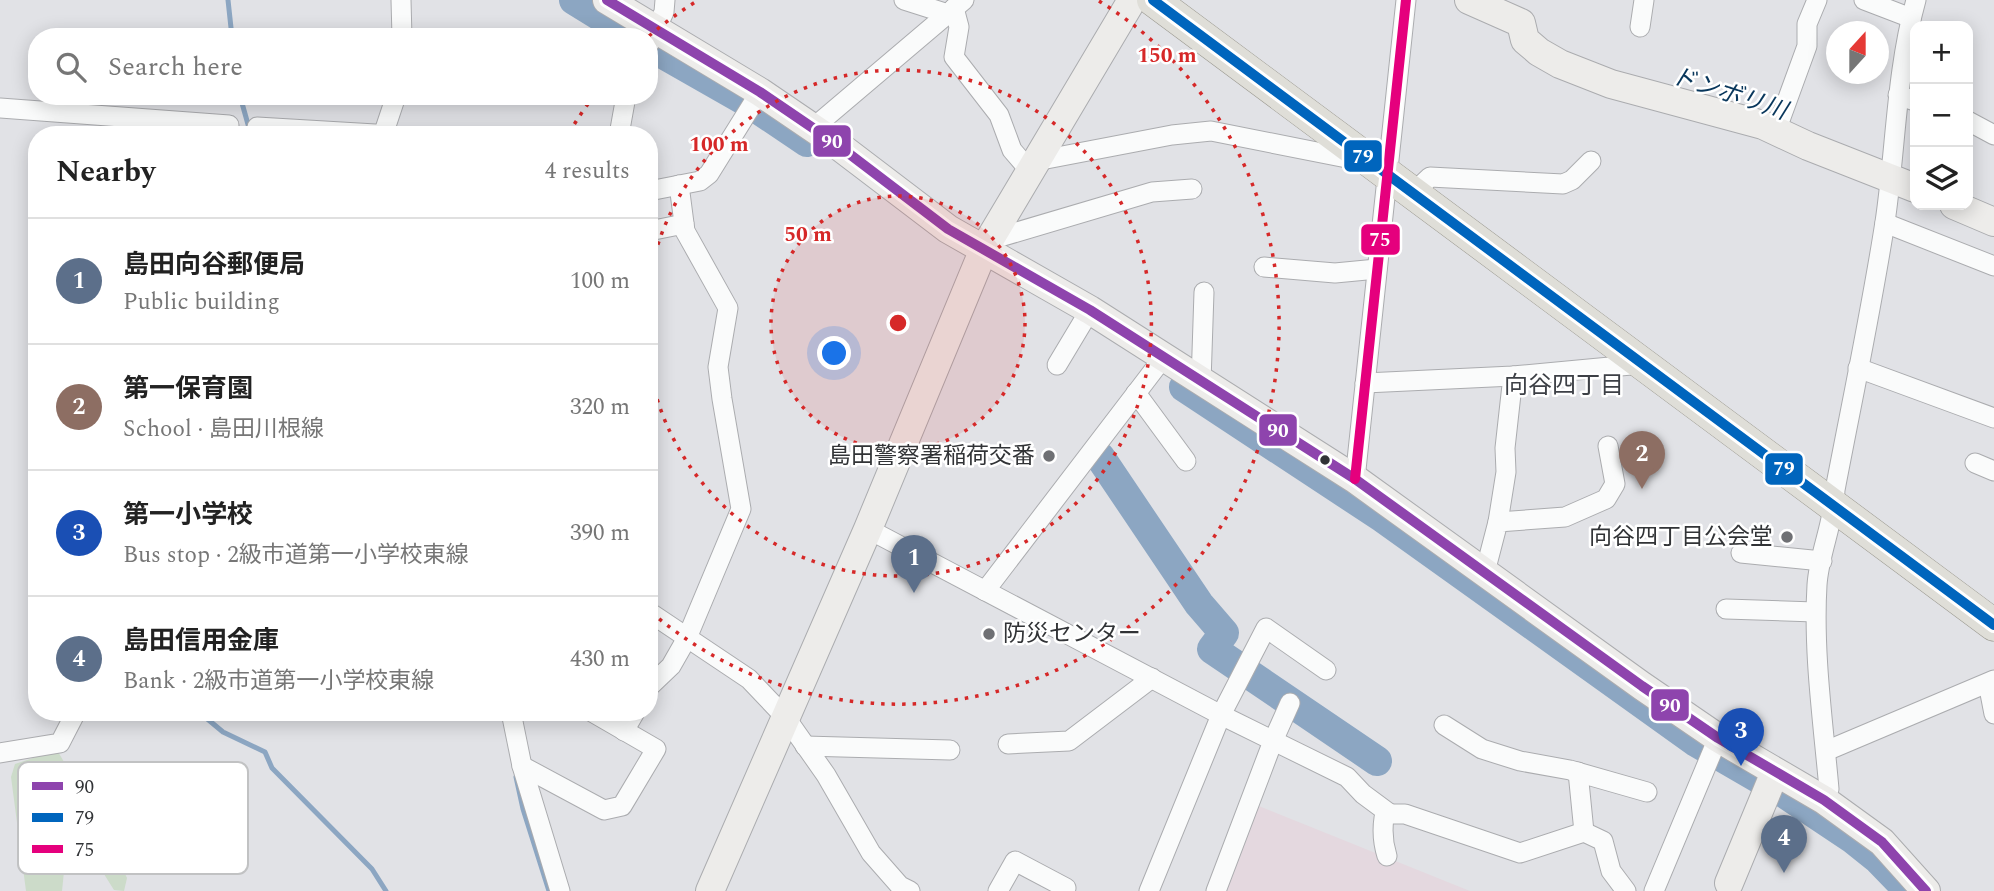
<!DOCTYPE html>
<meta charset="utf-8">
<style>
body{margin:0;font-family:Spectral,"Noto Sans JP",serif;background:#f2f2f2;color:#222}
.controls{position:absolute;right:21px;top:21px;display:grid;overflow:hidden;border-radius:14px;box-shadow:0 4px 18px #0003}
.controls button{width:63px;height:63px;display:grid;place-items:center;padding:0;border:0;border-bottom:2px solid #e0e0e0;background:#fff;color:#222;font:35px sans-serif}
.compass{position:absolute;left:1826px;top:21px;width:63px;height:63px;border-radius:50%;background:#fff;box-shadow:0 4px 18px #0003;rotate:21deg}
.you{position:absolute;left:835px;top:354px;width:24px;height:24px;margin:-18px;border:5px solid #fff;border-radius:50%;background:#1a73e8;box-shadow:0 0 0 10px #1a73e833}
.badge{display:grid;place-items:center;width:46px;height:46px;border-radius:50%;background:#6f7074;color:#fff;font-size:23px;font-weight:700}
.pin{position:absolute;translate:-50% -58px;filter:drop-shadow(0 2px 4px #0008)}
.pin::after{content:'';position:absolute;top:37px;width:24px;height:21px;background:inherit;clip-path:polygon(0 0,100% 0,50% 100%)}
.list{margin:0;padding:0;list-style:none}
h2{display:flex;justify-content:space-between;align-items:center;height:91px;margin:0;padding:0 28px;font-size:30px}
h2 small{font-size:23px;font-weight:400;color:#767676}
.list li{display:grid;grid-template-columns:46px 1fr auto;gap:21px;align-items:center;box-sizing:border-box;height:126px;padding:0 28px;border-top:2px solid #e0e0e0}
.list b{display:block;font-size:26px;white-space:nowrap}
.list p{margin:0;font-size:23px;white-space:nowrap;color:#767676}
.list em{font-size:23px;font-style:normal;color:#767676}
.icon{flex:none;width:38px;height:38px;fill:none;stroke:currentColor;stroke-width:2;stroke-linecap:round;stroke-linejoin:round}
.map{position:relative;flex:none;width:1994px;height:891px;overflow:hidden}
.search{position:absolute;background:#fff;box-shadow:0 4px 18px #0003;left:28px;top:28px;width:630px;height:77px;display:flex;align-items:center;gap:18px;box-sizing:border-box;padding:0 24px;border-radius:28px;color:#767676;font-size:26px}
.panel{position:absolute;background:#fff;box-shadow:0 4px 18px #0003;left:28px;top:126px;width:630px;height:595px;border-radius:28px}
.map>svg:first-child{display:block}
.education{fill:#e4d8df}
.green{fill:#ccdbc9}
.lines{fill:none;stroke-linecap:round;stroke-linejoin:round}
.stream{stroke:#8ca6c2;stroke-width:5}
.river{stroke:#8ca6c2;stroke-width:30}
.street-casing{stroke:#abacaf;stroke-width:21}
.secondary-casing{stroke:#abacaf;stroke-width:30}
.primary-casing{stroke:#9b9990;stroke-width:33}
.street{stroke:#fafbfb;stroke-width:19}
.secondary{stroke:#edecea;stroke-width:28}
.primary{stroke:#dfded8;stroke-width:32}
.bus-1-casing{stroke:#fff;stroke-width:16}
.bus-2-casing{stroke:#fff;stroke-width:16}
.bus-3-casing{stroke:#fff;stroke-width:16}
.bus-1{stroke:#8e44ad;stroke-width:10}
.bus-2{stroke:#0065bd;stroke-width:10}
.bus-3{stroke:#e5007d;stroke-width:10}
.ring{fill:none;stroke:#d62828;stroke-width:3.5;stroke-dasharray:3.5 7}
.poi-dot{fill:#6f7074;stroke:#fff;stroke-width:2.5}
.bus-dot{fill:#313336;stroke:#fff;stroke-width:2.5}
.labels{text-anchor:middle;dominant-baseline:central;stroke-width:5;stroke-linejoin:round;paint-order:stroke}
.poi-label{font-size:23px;fill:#313336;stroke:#fff;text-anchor:end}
.water-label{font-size:24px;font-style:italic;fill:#08365b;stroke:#fff}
.neighbourhood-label{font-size:24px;fill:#3d4046;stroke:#fff}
.key{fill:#fff;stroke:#c1c2c3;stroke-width:2}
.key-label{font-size:19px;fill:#313336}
.centre{fill:#d62828;stroke:#fff;stroke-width:3.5}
.ring-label{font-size:21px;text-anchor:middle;font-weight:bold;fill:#d62828;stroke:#fff;stroke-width:5;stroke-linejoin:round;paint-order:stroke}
.line-badge{stroke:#fff;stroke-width:2.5}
.badge-label{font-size:19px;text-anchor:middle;font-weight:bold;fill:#fff}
</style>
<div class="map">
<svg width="1994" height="891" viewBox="0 0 1994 891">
<rect width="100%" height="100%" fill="#e1e2e6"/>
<polygon class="education" points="1254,804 1470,891 1220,891"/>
<polygon class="green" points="57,750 67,767 76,794 95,809 134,811 152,815 155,832 122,832 114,850 127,878 124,891 114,890 92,855 81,857 65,862 62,891 26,891 11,777 15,764"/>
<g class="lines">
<g class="stream">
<polyline points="228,0 232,37"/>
<polyline points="240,96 251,135"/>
<polyline points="199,712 223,732 265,752 272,768 372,869 386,891"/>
<polyline points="516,777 523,809 549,891"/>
</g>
<g class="river">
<polyline points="574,0 634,37"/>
<polyline points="649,46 749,103 807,142"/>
<polyline points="1184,387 1383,518 1696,742 1784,793 1853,839 1878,859 1906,888"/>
<polyline points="1100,457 1199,604 1224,633 1212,649 1377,761"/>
</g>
<defs>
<g id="street">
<polyline points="401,0 402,37"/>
<polyline points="904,0 948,14"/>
<polyline points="1864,0 1911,18"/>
<polyline points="954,8 959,27 954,57 999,115 1012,150 1030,171"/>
<polyline points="1640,27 1644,0"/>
<polyline points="649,44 664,12 665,0"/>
<polyline points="1898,95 1915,101"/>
<polyline points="0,108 229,125"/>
<polyline points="1968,121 1994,135"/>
<polyline points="257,127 392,135"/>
<polyline points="813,128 964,0"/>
<polyline points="1776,131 1807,46 1807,24 1817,0"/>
<polyline points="383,135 396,96"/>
<polyline points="619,135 626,96"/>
<polyline points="1036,161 1172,135 1211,131 1362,161"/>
<polyline points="649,191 700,181 709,174 760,92"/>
<polyline points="1413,193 1430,177 1563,184 1572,180 1591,161"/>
<polyline points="1885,223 1994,266"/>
<polyline points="649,231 684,224"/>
<polyline points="990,240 1152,192 1192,189"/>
<polyline points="1264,267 1335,273 1377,269"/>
<polyline points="1057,365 1090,310"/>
<polyline points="1858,368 1994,418"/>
<polyline points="1201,382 1204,292"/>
<polyline points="1365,383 1513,376 1642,364"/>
<polyline points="1136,393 1186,461"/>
<polyline points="1975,463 1994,471"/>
<polyline points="1355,479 1406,0"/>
<polyline points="1498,522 1506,472 1505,448 1513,376"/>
<polyline points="868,529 1221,715 1347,777 1363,794 1390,814"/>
<polyline points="1741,553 1822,561"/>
<polyline points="1485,572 1498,522 1565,517 1606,499 1615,484 1608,446"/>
<polyline points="985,591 1163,358"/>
<polyline points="1726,609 1815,612"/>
<polyline points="649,612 749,679 786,718 826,775 871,853 900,886 910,891"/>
<polyline points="1988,683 1994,714"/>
<polyline points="649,687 671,666 687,638 741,509 722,399 718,367 728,308 685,231 679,185"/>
<polyline points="511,712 522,766 560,891"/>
<polyline points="1444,725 1482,749 1520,761 1570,770 1647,792"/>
<polyline points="624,731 635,712"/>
<polyline points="1008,744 1069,741 1152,678"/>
<polyline points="805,746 950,750"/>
<polyline points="1826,751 1994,680"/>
<polyline points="0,753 60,743 76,712"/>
<polyline points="522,766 604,810 622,806 656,749 592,712"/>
<polyline points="1578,772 1584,832"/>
<path d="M1824 800 1829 789C1823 721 1813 652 1817 585 1819 553 1834 523 1835 490 1852 401 1871 312 1885 222 1896 148 1896 72 1916 0"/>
<path d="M1387 856C1383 843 1382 831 1384 818L1390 814H1405L1520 853 1584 832 1603 841 1611 871 1626 891"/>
<polyline points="998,891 1015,861 1066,888 1065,891"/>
<polyline points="1149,891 1221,715 1266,628 1326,670"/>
<polyline points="1216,891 1273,741 1290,703"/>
<polyline points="1654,891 1718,738"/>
</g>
<g id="secondary">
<polyline points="607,0 760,92 835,143 948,229 1090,310 1355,479 1642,686 1718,738 1824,800 1882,842 1926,891"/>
<polyline points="1469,0 1521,23 1525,40 1539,52 1560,64 1611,84 1763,125 1808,146 1915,188"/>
<polyline points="1954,205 1994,222"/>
<polyline points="1729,883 1775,772"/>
<polyline points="710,891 868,529 984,249 1132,0"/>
</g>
<polyline id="primary" points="1153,0 1994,625"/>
</defs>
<use href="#street" class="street-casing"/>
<use href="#secondary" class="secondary-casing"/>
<use href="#primary" class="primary-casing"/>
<use href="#street" class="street"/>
<use href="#secondary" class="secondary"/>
<use href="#primary" class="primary"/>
<defs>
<polyline id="bus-1" points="607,0 760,92 835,143 948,229 1090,310 1355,479 1642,686 1718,738 1824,800 1882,842 1926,891"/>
<polyline id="bus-2" points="1153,0 1994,625"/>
<polyline id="bus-3" points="1355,479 1406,0"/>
</defs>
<use href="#bus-1" class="bus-1-casing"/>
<use href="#bus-2" class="bus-2-casing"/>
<use href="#bus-3" class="bus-3-casing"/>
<use href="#bus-1" class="bus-1"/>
<use href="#bus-2" class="bus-2"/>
<use href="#bus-3" class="bus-3"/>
</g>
<circle cx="898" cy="323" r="127" fill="#d62828" fill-opacity=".12"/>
<g class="ring">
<circle cx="898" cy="323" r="127"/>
<path d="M650 275A253 253 0 1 1 650 371"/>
<path d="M569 133A380 380 0 0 1 593 97M649 36A380 380 0 0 1 697 1M1099 1A380 380 0 1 1 651 612"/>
</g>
<g class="poi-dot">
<circle cx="1049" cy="456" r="7"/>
<circle cx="1787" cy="537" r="7"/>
<circle cx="989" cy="634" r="7"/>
</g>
<circle class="bus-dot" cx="1325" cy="460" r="6"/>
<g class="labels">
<g class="poi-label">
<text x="1035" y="456">島田警察署稲荷交番</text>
<text x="1773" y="537">向谷四丁目公会堂</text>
<text x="1003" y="634" text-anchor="start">防災センター</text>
</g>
<g class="water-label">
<text transform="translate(1729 94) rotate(18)">ドンボリ川</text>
</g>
<g class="neighbourhood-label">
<text x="1564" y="386">向谷四丁目</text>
</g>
</g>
<rect x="18" y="762" width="230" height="112" rx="10" class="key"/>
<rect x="32" y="782" width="31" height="8" fill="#8e44ad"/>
<rect x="32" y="813" width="31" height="9" fill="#0065bd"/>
<rect x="32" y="845" width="31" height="8" fill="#e5007d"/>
<g class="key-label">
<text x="75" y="793">90</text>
<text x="75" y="824">79</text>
<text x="75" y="856">75</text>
</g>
<circle cx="898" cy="323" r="10" class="centre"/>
<g class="ring-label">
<text x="1167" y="62">150 m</text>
<text x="719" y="151">100 m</text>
<text x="808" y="241">50 m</text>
</g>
<g class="line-badge">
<rect x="812" y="124" width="40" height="34" rx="7" fill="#8e44ad"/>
<rect x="1343" y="139" width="40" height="34" rx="7" fill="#0065bd"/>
<rect x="1360" y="223" width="41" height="33" rx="7" fill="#e5007d"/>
<rect x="1258" y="413" width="40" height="34" rx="7" fill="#8e44ad"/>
<rect x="1764" y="452" width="40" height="34" rx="7" fill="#0065bd"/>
<rect x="1650" y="688" width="40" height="34" rx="7" fill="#8e44ad"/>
</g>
<g class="badge-label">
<text x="832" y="148">90</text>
<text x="1363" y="163">79</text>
<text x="1380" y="246">75</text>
<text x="1278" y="437">90</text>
<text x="1784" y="475">79</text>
<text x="1670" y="712">90</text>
</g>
</svg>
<div class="controls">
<button>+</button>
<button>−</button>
<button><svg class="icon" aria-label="layers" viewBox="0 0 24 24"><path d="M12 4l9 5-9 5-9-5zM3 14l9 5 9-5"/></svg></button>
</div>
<svg class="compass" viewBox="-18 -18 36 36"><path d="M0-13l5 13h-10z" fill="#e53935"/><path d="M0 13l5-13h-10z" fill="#767676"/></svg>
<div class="you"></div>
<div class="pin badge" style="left:914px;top:593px;background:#5c6f8a">1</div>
<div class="pin badge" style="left:1642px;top:489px;background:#8d6e63">2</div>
<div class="pin badge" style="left:1741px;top:766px;background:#1a4fb4">3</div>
<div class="pin badge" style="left:1784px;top:873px;background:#5c6f8a">4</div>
<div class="search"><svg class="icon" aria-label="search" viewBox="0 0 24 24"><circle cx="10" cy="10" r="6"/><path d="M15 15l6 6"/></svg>Search here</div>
<section class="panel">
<h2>Nearby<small>4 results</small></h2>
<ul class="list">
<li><span class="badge" style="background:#5c6f8a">1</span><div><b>島田向谷郵便局</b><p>Public building</p></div><em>100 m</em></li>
<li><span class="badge" style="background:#8d6e63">2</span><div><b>第一保育園</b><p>School · 島田川根線</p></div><em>320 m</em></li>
<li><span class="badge" style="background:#1a4fb4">3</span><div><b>第一小学校</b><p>Bus stop · 2級市道第一小学校東線</p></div><em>390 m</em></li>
<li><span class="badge" style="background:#5c6f8a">4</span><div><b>島田信用金庫</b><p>Bank · 2級市道第一小学校東線</p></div><em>430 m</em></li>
</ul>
</section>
</div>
